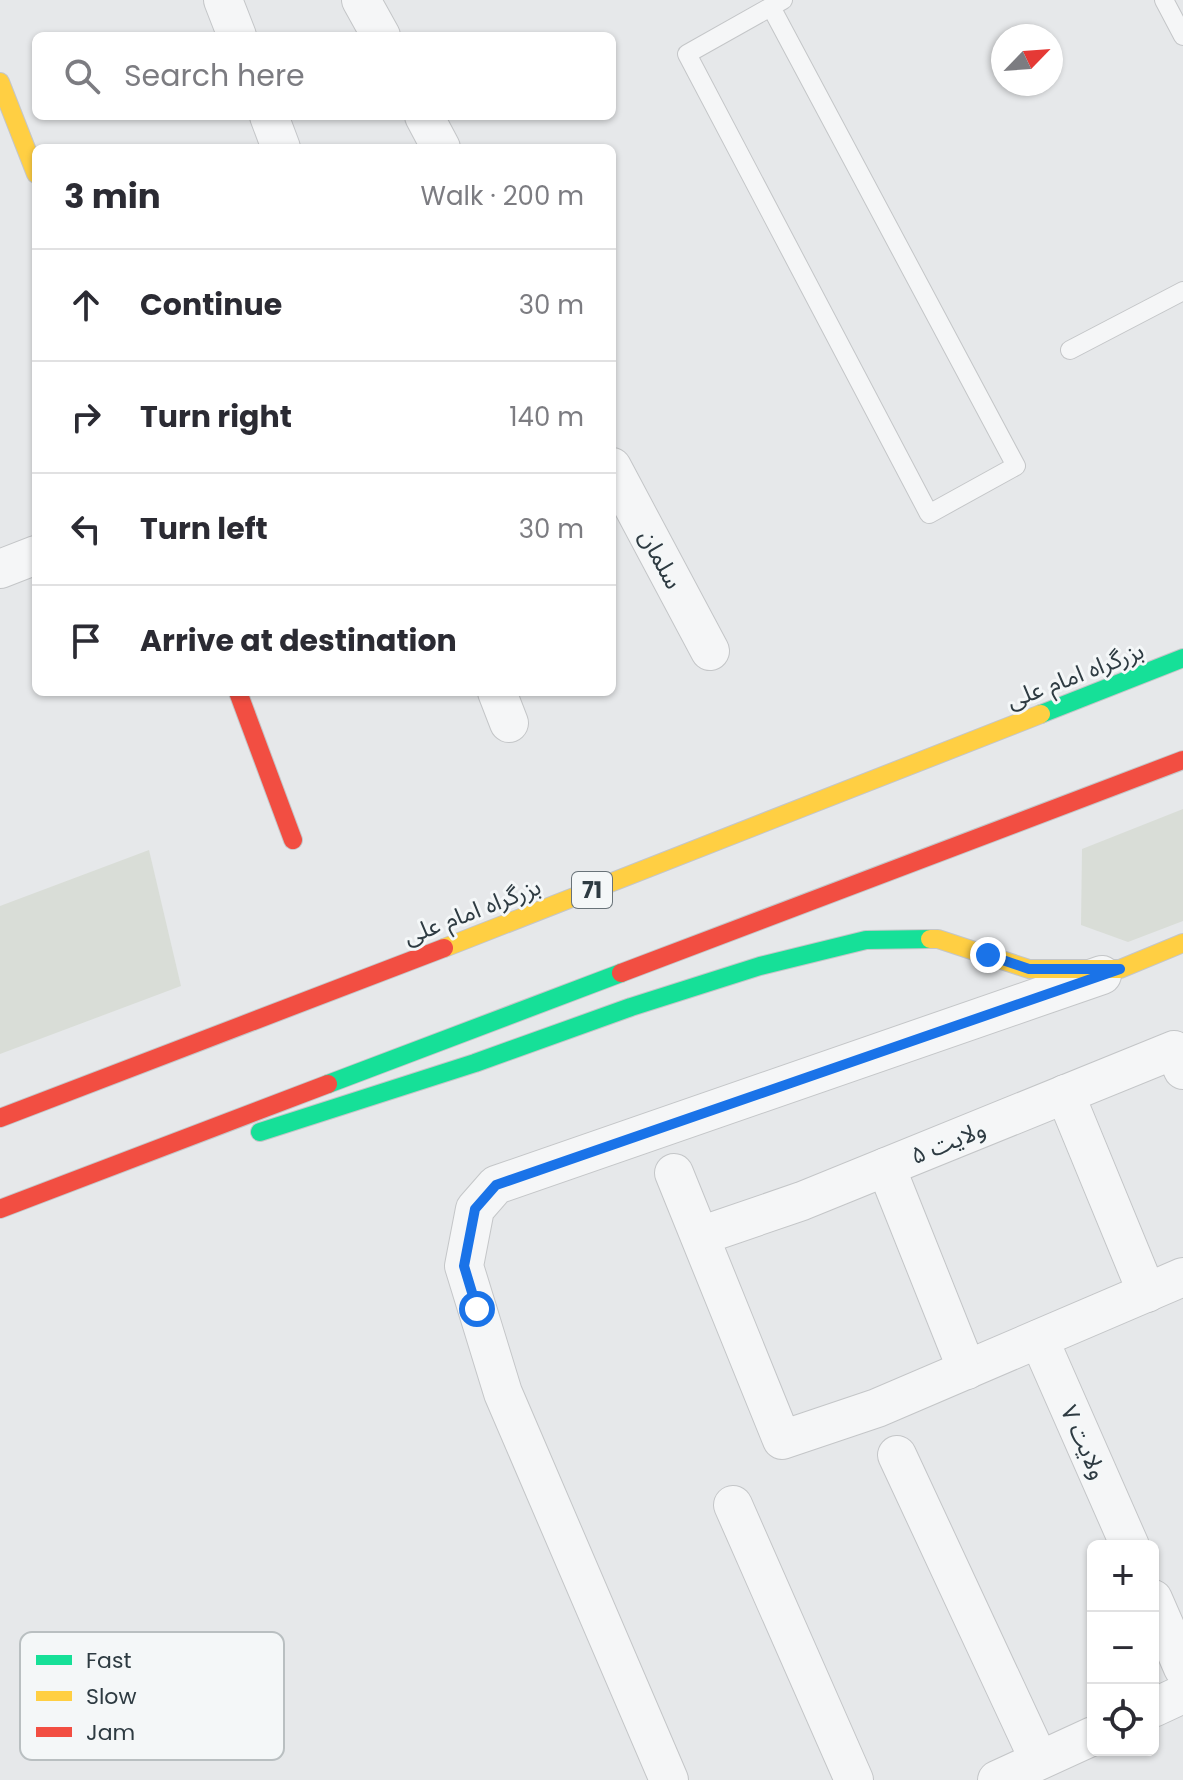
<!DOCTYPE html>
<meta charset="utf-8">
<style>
body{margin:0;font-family:Poppins,"Noto Sans Arabic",sans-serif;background:#f7f7f7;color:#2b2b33}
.controls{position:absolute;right:24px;bottom:24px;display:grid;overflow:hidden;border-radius:12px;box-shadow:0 2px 6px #0004}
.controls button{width:72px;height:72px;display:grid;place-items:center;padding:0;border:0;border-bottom:2px solid #e1e1e2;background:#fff;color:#2b2b33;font:40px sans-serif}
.compass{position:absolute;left:991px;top:24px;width:72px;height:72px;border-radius:50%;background:#fff;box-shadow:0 2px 6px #0004;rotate:65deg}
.stop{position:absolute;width:24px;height:24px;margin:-18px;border:6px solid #1a73e8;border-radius:50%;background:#fff}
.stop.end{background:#1a73e8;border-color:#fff;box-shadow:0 2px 8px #0008}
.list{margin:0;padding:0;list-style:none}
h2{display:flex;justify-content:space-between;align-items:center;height:104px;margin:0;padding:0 32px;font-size:34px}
h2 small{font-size:26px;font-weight:400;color:#7c7c81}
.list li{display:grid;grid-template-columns:52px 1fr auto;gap:24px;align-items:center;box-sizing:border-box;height:112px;padding:0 32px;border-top:2px solid #e1e1e2}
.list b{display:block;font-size:30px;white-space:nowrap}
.list em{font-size:26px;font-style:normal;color:#7c7c81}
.icon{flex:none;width:44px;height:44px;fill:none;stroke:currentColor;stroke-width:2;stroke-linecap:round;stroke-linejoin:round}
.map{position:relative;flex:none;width:1183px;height:1780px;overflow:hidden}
.search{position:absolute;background:#fff;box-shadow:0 2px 6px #0004;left:32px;top:32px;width:584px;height:88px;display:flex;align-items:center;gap:20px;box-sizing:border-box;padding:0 28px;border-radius:12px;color:#7c7c81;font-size:30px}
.panel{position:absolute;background:#fff;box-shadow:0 2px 6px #0004;left:32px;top:144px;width:584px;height:552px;border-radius:12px}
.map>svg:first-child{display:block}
.green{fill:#d9ddd7}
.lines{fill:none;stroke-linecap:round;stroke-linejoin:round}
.lane-casing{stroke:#c4c6c8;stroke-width:20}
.street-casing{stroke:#c4c6c8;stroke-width:40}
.fast-casing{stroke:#c4c6c8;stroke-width:20}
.slow-casing{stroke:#c4c6c8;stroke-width:20}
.jam-casing{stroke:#c4c6c8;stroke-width:20}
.lane{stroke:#f5f6f7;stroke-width:18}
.street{stroke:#f5f6f7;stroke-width:38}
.fast{stroke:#16e098;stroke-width:18}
.slow{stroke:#ffcf43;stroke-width:18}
.jam{stroke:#f24e42;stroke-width:18}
.route{stroke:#1a73e8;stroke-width:10}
.labels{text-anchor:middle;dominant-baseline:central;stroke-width:6;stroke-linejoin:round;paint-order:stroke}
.shield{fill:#f4f7f8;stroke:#697379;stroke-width:2}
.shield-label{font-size:22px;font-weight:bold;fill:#2e3b42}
.street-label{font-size:24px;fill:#2e3b42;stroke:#f4f7f8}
.key{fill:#f4f7f8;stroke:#b9bfc1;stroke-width:2}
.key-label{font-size:22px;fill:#2e3b42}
</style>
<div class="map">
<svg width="1183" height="1780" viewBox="0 0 1183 1780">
<rect width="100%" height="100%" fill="#e6e8ea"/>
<g class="green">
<polygon points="1183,809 1183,921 1128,942 1081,925 1082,849"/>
<polygon points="149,850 181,986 0,1054 0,906"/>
</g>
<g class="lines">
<defs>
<g id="lane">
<polyline points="1164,0 1183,36"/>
<polyline points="771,7 1016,466 929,514 687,54 783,0"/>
<polyline points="1070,350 1183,291"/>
</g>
<g id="street">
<polyline points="223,0 237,36"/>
<polyline points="361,0 381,36"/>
<polyline points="269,116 281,148"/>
<polyline points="424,116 441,148"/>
<polyline points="612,467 710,651"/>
<polyline points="0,569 36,555"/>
<polyline points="497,692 509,723"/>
<polyline points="1065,1094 1147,1293"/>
<polyline points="886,1167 967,1370"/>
<polyline points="674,1173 782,1440 877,1408 1183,1277"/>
<polyline points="700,1236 802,1201 1174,1050 1183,1070"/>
<polyline points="1039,1339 1130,1546"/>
<polyline points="897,1455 1039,1760"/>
<polyline points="733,1505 854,1780"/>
<polyline points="1153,1599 1183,1668"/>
<polyline points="1153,1708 1183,1694"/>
<polyline points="669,1780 503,1393 464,1266 475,1209 496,1185 1102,975"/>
<polyline points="997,1780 1093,1736"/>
</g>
<g id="fast">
<polyline points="1041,714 1183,658"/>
<polyline points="328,1084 621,973"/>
<polyline points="260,1132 475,1063 631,1007 760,966 866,940 930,939"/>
</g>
<g id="slow">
<polyline points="0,82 36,174"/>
<polyline points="930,939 938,939 1029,969 1120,969 1183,943"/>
<polyline points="444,948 1041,714"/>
</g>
<g id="jam">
<polyline points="238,692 293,840"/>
<polyline points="621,973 1183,760"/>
<polyline points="0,1118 444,948"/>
<polyline points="0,1209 328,1084"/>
</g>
</defs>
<use href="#lane" class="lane-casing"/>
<use href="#street" class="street-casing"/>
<use href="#fast" class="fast-casing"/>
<use href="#slow" class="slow-casing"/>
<use href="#jam" class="jam-casing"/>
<use href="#lane" class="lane"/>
<use href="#street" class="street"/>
<use href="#fast" class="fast"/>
<use href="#slow" class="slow"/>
<use href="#jam" class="jam"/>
</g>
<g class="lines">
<polyline class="route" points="477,1309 464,1266 475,1209 496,1185 1120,969 1029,969 988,955"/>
</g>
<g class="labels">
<rect class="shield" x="572" y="872" width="40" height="36" rx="6"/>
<g class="shield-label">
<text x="592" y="890">71</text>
</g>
<g class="street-label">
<text transform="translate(661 559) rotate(62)">سلمان</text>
<text transform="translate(1075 675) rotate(-21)">بزرگراه امام علی</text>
<text transform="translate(472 911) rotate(-21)">بزرگراه امام علی</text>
<text transform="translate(948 1142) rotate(-22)">ولایت ۵</text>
<text transform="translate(1084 1442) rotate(66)">ولایت ۷</text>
</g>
</g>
<rect x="20" y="1632" width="264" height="128" rx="12" class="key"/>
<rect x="36" y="1655" width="36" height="10" fill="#16e098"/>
<rect x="36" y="1691" width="36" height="10" fill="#ffcf43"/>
<rect x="36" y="1727" width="36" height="10" fill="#f24e42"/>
<g class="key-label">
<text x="86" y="1668">Fast</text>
<text x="86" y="1704">Slow</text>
<text x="86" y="1740">Jam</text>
</g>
</svg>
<div class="controls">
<button>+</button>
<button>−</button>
<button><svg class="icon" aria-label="locate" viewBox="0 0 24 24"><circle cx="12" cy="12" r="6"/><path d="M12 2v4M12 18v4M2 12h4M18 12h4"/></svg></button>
</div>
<svg class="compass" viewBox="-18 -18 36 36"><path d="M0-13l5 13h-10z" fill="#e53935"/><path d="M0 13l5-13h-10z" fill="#7c7c81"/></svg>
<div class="stop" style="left:477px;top:1309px"></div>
<div class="stop end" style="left:988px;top:955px"></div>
<div class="search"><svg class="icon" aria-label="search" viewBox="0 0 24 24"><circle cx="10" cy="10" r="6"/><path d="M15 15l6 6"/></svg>Search here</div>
<section class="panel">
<h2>3 min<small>Walk · 200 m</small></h2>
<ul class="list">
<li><svg class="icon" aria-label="ahead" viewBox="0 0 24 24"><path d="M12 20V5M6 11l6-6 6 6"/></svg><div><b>Continue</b></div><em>30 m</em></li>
<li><svg class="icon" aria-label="right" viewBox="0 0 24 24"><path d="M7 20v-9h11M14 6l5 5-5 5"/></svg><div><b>Turn right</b></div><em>140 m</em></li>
<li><svg class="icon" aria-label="left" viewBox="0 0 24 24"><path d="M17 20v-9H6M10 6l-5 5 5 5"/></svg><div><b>Turn left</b></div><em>30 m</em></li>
<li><svg class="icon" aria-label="arrive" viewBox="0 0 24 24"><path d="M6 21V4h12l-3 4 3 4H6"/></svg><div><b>Arrive at destination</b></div></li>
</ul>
</section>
</div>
